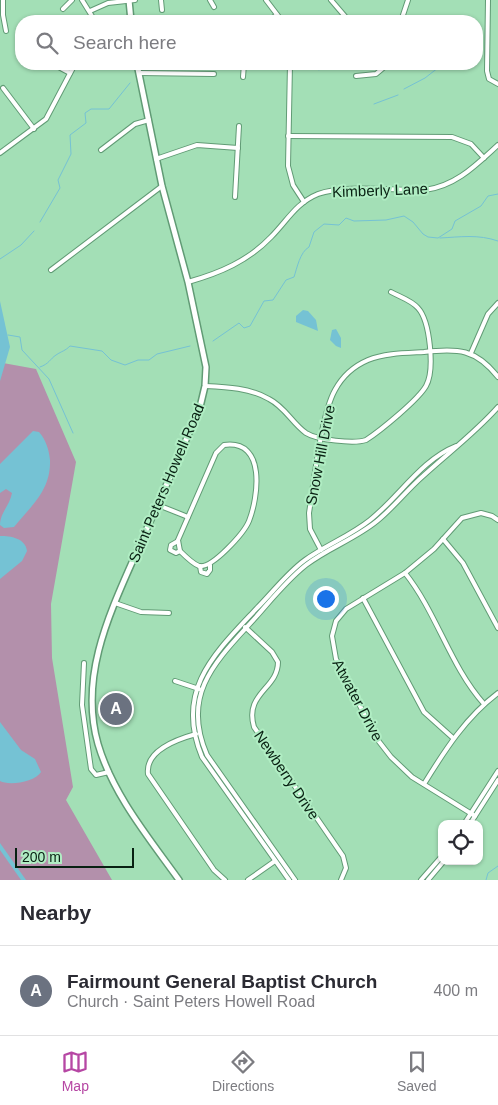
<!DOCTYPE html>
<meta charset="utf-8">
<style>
body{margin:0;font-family:Helvetica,sans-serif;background:#f2f2f3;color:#2b2b33}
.controls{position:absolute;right:15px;bottom:15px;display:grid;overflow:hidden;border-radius:10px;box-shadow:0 1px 4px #0004}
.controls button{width:45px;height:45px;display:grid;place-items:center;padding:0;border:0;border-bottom:1px solid #e1e1e2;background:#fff;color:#2b2b33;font:25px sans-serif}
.scale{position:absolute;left:15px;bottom:12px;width:119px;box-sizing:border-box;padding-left:5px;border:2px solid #082012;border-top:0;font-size:14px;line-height:18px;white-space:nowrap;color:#082012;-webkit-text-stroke:4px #b0edc3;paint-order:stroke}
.you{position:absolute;left:325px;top:598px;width:18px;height:18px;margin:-12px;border:4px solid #fff;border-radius:50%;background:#1a73e8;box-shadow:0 0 0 8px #1a73e833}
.badge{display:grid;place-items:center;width:32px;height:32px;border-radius:50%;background:#b647a4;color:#fff;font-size:16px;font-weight:700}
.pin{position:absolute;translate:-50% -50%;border:2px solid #fff;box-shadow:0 1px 5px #0006}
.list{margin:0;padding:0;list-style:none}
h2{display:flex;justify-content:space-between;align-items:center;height:65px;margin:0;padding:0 20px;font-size:21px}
h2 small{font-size:16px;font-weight:400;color:#7c7c81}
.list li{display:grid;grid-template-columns:32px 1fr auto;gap:15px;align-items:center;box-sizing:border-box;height:90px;padding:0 20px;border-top:1px solid #e1e1e2}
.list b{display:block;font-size:19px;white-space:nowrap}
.list p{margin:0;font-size:16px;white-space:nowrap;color:#7c7c81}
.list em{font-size:16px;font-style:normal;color:#7c7c81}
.icon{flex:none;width:28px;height:28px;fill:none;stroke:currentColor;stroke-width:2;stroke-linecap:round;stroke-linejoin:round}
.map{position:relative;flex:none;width:498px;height:880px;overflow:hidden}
.search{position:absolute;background:#fff;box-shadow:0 1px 4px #0004;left:15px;right:15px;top:15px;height:55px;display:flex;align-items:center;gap:12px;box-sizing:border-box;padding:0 18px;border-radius:20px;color:#7c7c81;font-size:19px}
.sheet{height:155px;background:#fff}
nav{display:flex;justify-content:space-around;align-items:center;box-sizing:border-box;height:70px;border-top:1px solid #e1e1e2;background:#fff;font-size:14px;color:#7c7c81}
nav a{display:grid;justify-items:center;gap:2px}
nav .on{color:#b647a4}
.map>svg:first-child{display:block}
.green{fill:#b390ab}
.water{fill:#75c2d4}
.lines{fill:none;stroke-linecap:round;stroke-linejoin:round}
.stream{stroke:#75c2d4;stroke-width:1}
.minor-casing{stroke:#619b75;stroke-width:6}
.major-casing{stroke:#619b75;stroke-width:8}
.minor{stroke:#fff;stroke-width:4}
.major{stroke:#fff;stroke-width:5}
.labels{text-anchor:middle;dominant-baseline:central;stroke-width:4;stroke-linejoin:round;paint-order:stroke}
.street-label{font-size:15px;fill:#082012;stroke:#b0edc3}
</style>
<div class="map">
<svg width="498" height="880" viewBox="0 0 498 880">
<rect width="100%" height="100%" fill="#a3dfb6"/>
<polygon class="green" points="3,363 36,369 76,462 51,604 52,658 73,787 66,800 112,880 0,880 0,370"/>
<g class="water">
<polygon points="0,301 10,347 0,381"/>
<polygon points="303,310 308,311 316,320 318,331 296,322 296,316"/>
<polygon points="336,329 341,338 341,348 336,346 330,340 332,330"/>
<path d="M33 431 39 432C46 440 49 450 50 460 51 490 32 505 14 527L4 528 0 525C0 513 10 505 12 493L6 489 0 493V464Z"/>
<path d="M0 536C11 536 25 538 27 551L22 561 0 579Z"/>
<path d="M0 722 21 750 35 759 41 772C35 782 9 786 0 781Z"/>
<polygon points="0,843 26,880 21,880 0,850"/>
</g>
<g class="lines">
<g class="stream">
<polyline points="319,70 321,64"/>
<polyline points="404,89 425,78 443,64 454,64"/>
<polyline points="374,104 398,95"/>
<polyline points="40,222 60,188 58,180 71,154 70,135 86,123 85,113 91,109 109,109 130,83"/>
<path d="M440 238C460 237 478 234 498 241"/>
<polyline points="0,259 21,245 34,231"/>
<polyline points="8,335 20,337 22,350 49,379 73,433"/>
<path d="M213 341 239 323 244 328 250 326 264 301 273 300 286 280 294 277C297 268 300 252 309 247L314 232 324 224 339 225 346 218 354 221 386 220 404 216 413 222 423 234 428 237 438 238 452 229 455 221 481 206 488 196 498 194"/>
<path d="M40 367C49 364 50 359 56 355 62 351 65 351 70 346L102 351 111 360 125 365 138 360H149L157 354 190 346"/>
<polyline points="486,880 488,873 498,866"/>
</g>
<defs>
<g id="minor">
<polyline points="3,0 3,15 6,31"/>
<polyline points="82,0 95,21"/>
<polyline points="161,0 162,10"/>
<polyline points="210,0 214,7"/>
<polyline points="266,0 282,21"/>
<polyline points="331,0 349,21"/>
<polyline points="488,0 487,71 489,79 498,84"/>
<polyline points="63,9 72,0"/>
<polyline points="90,11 108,3 135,0"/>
<polyline points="268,21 277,15"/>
<polyline points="401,21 408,0"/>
<polyline points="53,64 70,73"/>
<polyline points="290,64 288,166 293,185 304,202"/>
<polyline points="139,73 214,74"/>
<polyline points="356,76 376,74 388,64"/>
<polyline points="243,77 244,64"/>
<polyline points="3,88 34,129"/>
<polyline points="288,136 452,137 471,144 484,158"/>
<polyline points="101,150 135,124 149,120"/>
<polyline points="0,153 46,119 75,64"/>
<polyline points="156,159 197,145 238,148"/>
<polyline points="235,197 239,126"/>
<polyline points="51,270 162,186"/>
<path d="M188 282C220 273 248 261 271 237 287 221 296 203 318 194 344 184 395 191 425 190 456 186 476 165 498 145"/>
<polyline points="471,353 488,314 498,303"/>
<path d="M205 386C227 387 250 388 269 399 285 407 292 423 306 433 317 440 354 444 366 440 380 431 418 400 426 386 435 370 430 321 418 308 411 300 400 297 391 292"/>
<path d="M224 445C267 439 258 498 249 521 244 533 212 569 199 566 193 564 185 556 180 551L178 540 216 453Z"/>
<polyline points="158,505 188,517"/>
<polyline points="443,539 463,563 498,628"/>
<polyline points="178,541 171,545 170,550 176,553 180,551"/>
<path d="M321 550 310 529 309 513C314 482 321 415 335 390 342 377 354 366 368 360 385 353 406 353 424 352 458 348 476 349 498 377"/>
<polyline points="200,566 201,572 207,574 210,570 210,565"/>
<path d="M405 573C437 613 450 666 484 704"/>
<polyline points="363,598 424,712 453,738"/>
<polyline points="115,603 141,612 169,613"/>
<path d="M245 627 272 652 278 662C278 689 244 693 254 727L343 856 346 868 341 880"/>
<polyline points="84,663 82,705 91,769 96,775 109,772"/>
<polyline points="175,681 199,689"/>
<path d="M196 734C178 739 145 750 148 774L214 870 225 880"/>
<path d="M424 784C445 750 466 717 498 693"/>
<polyline points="475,816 412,777 391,757 377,739 336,659 332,636 336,621 346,609 405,573 434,549 462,518 481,513 492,516 498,520"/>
<polyline points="464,824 498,771"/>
<polyline points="470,824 498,780"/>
<polyline points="248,880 275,861"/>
<path d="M289 880 202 757C174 690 215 653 257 608 273 592 287 573 305 560 326 545 350 536 370 520 399 497 421 460 456 446"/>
<path d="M295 880 207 755C180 693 217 660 256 617 272 599 287 580 306 565 328 548 355 539 377 521 394 507 407 490 423 476 448 453 475 433 498 407"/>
<polyline points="421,880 442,856"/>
<polyline points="428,880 444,861"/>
</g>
<g id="major">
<polyline points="129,0 131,21"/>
<path d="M137 64 162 186 188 282 206 367 205 386 200 407C182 450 163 493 144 535 116 601 77 670 98 744 113 795 149 838 179 880"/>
</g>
</defs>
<use href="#minor" class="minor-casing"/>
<use href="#major" class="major-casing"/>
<use href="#minor" class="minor"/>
<use href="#major" class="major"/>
</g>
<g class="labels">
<g class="street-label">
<text transform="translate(380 190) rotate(-2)">Kimberly Lane</text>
<text transform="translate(320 455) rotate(-79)">Snow Hill Drive</text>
<text transform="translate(166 483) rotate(-67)">Saint Peters Howell Road</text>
<text transform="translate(358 700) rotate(62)">Atwater Drive</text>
<text transform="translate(287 775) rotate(56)">Newberry Drive</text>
</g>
</g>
</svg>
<div class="controls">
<button><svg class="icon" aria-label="locate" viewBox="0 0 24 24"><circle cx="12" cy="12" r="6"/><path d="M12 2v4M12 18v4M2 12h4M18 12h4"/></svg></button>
</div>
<div class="scale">200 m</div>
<div class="you"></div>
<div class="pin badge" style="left:116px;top:709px;background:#6b7280">A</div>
<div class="search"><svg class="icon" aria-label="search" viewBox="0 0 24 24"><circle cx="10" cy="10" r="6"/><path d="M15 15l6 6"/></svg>Search here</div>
</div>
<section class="sheet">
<h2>Nearby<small></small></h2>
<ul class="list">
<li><span class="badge" style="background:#6b7280">A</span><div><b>Fairmount General Baptist Church</b><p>Church · Saint Peters Howell Road</p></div><em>400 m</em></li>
</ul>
</section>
<nav>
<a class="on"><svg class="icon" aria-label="map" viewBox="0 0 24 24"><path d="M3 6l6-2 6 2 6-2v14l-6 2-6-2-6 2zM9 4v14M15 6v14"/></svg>Map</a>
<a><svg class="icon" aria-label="directions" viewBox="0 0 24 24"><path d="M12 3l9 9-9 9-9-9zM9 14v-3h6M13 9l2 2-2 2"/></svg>Directions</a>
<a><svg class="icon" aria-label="saved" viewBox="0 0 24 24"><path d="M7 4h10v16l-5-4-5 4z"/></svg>Saved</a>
</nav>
